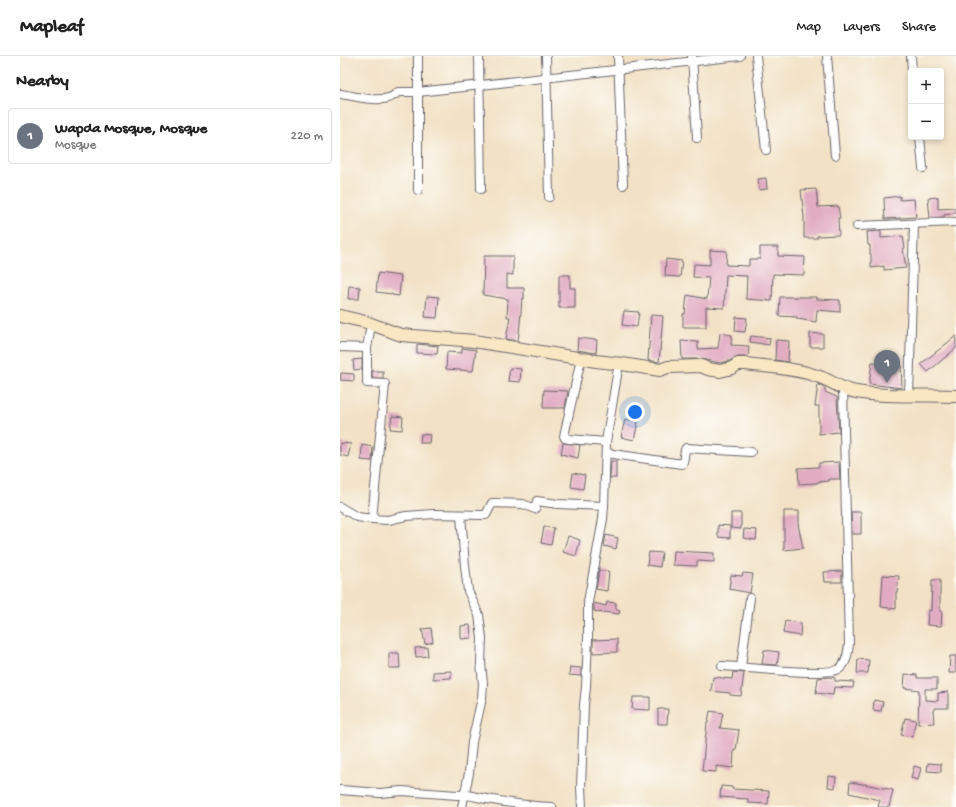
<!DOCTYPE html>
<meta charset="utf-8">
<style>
body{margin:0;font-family:"Gochi Hand",sans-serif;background:#f6f6f6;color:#222}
.controls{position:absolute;right:12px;top:12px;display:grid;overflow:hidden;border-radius:4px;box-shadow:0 2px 6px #0003}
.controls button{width:36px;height:36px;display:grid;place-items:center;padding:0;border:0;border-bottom:1px solid #e0e0e0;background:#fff;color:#222;font:20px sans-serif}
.you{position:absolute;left:295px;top:356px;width:14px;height:14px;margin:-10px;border:3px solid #fff;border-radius:50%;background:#1a73e8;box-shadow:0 0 0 6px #1a73e833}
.badge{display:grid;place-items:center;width:26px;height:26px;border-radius:50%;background:#c8321e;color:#fff;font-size:13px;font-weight:700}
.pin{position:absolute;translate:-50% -33px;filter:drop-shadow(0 1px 2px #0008)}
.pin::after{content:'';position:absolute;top:21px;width:14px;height:12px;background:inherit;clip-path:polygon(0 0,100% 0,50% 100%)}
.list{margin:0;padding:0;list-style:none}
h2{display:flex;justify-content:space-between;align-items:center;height:52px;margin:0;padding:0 16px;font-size:17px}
h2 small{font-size:13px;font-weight:400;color:#767676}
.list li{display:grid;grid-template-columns:26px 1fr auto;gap:12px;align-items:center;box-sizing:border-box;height:56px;margin:0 8px 8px;padding:0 8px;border:1px solid #e0e0e0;border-radius:4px}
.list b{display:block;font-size:15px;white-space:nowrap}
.list p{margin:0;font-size:13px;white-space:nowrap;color:#767676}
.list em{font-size:13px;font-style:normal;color:#767676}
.map{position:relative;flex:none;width:616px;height:751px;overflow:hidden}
header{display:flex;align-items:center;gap:24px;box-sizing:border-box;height:56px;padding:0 20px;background:#fff;border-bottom:1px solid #e0e0e0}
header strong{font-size:19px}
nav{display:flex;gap:22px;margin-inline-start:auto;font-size:14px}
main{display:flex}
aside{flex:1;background:#fff}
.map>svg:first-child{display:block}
.building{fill:#e1acc2}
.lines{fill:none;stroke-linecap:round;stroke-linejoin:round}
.street-casing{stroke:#6b656b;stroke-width:10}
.secondary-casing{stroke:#6b656b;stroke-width:14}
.street{stroke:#fff;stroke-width:8}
.secondary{stroke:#f9e7c3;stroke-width:12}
</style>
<header>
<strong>Mapleaf</strong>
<nav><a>Map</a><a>Layers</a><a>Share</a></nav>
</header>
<main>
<aside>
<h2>Nearby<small></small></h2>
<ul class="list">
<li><span class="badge" style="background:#6b7280">1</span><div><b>Wapda Mosque, Mosque</b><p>Mosque</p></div><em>220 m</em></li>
</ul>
</aside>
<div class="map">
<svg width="616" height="751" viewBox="0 0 616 751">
<rect width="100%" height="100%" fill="#fdfcf7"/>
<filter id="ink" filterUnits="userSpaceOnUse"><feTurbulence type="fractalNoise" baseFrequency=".025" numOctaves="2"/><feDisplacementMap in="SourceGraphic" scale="8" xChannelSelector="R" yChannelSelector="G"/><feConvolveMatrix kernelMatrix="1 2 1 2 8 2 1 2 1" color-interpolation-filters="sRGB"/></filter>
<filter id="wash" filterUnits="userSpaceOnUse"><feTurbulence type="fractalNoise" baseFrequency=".012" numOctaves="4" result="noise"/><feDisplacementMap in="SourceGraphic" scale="16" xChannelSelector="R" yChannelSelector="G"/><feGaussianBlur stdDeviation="0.9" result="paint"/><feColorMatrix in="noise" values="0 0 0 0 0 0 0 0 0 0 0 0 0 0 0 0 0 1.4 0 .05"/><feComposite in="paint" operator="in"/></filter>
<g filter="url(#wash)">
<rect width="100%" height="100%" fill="#f2e1c5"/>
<g id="blocks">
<g class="building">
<polygon points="426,122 427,133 419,134 418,123"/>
<polygon points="476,133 478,151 498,150 500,162 498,162 499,179 477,180 477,182 464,182 464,161 461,134"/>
<polygon points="560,140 560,144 574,143 576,161 545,163 544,142"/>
<polygon points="598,141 598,153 616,152 616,157 604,159 604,161 590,162 588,142"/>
<polygon points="541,175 541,182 563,180 565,192 563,193 566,212 544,214 544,210 531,212 531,198 530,198 530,189 528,189 527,176"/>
<polygon points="420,191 438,191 438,200 465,201 464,219 433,218 432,245 406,243 407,220 386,219 384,252 366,251 366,271 343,271 343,258 345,258 347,239 367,243 369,222 353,221 354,208 370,209 370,194 387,195 386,209 409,210 409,203 420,203"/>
<polygon points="144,200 173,200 173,219 167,218 167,232 184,232 184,243 182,243 180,268 178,285 166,283 170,261 167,261 168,243 143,239"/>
<polygon points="326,203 342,205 340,221 325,220"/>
<polygon points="38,217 61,220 59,240 52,239 52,238 36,236"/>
<polygon points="219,219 230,219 230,232 235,232 235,252 219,252"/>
<polygon points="9,230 20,231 19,243 8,243"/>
<polygon points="87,240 99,241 97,262 85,261"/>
<polygon points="440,241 477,241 477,243 500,244 500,256 477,254 476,266 457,263 457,261 439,260"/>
<polygon points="284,255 299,256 297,271 282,269"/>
<polygon points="311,259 323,260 319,306 308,304"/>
<polygon points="396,261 407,262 405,276 395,275"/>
<polygon points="380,277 392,279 391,289 409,290 408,301 398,301 389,305 380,307 361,303 342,303 341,285 358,286 358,293 378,292"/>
<polygon points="470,277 483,278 483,291 470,291"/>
<polygon points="411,280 430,282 429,289 410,286"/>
<polygon points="616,280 616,292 588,316 581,308"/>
<polygon points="238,282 257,284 256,297 237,294"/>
<polygon points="436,284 449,285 448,306 435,304"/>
<polygon points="77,288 98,290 97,298 77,297"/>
<polygon points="122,292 136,294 133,315 106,313 107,296 122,297"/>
<polygon points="22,303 22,313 14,314 13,304"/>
<polygon points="532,306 561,309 562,332 529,328"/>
<polygon points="170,312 181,313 180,326 168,325"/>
<rect x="32" y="315" width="11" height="7"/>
<polygon points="1,317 14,318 14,325 0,324"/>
<polygon points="478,328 485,332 485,336 497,341 499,376 479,378 479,350 475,350"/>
<polygon points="204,334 228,335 225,352 203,352"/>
<polygon points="52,360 63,361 62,374 50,373"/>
<polygon points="285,363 298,366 294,384 281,381"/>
<polygon points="81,378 90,379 89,387 80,387"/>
<polygon points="0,387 11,388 8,401 0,399"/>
<polygon points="223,387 240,389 238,402 221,398"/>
<polygon points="22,389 33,391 32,405 21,404"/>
<polygon points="271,405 276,405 276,422 270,422"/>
<polygon points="499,406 500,423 489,423 489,425 477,426 477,427 459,428 458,412 479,411 479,407"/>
<polygon points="233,417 245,419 243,433 231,431"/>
<polygon points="444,455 459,455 459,468 458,468 463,492 444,494"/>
<polygon points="511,456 521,456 521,478 512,478"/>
<polygon points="391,457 401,457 401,473 391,472"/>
<polygon points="378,469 390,470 390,482 378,481"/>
<polygon points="204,471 214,472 211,489 201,487"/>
<polygon points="404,473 417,474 416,484 403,482"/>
<polygon points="266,479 278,482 276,493 264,490"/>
<polygon points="228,480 240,484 236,500 223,496"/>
<polygon points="334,495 374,497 374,506 357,505 357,510 333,509"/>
<polygon points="309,496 322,497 320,511 307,509"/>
<polygon points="259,514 269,516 267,535 256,533"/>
<polygon points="502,515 502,526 485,526 484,516"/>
<polygon points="403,517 413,518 410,537 389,533 391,519 402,520"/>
<polygon points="543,519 559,520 557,536 556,536 556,553 541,551"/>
<polygon points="592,524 600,524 600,555 602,555 601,570 587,569 588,554 591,555"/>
<polygon points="267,546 276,547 276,553 280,554 279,558 264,556 263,557 254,555 254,547 266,550"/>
<polygon points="445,565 461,567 460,580 443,577"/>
<polygon points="130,569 131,582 121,583 121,570"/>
<polygon points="91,572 93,586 85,588 82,573"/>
<polygon points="277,583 277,596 253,597 253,584"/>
<polygon points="87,591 88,600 76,601 75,592"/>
<polygon points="424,594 439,596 437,609 422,608"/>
<polygon points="49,597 59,597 60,612 49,612"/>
<polygon points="610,600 616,600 616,617 609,617"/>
<polygon points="518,603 529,604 528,617 517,617"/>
<polygon points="230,611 241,612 241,620 229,619"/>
<polygon points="111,615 111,622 93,623 93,616"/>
<polygon points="393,616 404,617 401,640 390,639 390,637 371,635 373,621 392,623"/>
<polygon points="565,618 577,619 577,622 597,622 597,633 585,633 585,644 598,645 598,637 608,636 608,652 595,652 595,654 593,654 594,667 578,668 579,634 564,632"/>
<polygon points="489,621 495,622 495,625 514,626 513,632 494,631 493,639 476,637 478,622"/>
<polygon points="293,641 310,641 310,654 292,653"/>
<polygon points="534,644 543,646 541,655 533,654"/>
<polygon points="318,653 328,653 327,668 318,668"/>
<polygon points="370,655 383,657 380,672 399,674 396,694 394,694 393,712 376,710 376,716 362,715 367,667 368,667"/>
<polygon points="565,662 576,664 572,681 561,679"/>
<polygon points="588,707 601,708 601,716 587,715"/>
<polygon points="574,710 581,712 578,724 571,722"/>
<polygon points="489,720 496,721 495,732 488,731"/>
<polygon points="510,726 529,729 553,734 549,751 538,751 540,744 509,737"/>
<polygon points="381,730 392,731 392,733 429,735 428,748 408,747 408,743 380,741"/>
</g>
</g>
</g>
<g filter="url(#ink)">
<use href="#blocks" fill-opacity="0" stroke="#6b656b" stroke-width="1"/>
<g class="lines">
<defs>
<g id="street">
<polyline points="78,0 78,134"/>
<polyline points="139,0 141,133"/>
<polyline points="206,0 209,141"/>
<polyline points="278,0 283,129"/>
<polyline points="352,0 357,82"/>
<polyline points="416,0 426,94"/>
<polyline points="487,0 495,99"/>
<polyline points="571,0 572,15"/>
<path d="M0 38C17 40 46 50 58 36H78L400 0"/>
<polyline points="580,81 583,112"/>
<polyline points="517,170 616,166"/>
<polyline points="31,268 27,292 27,327 45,328 32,463"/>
<polyline points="0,291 27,292"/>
<polyline points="241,303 224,380 225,382 229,383 266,386"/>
<polyline points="569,340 574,168"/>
<path d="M266 397 342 408C345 404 343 397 346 392L411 396"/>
<polyline points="0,451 17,461 32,463 48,464 66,460 94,458 144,459 146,459 152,447 183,448 195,453 197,445 218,448 264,450 266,386 279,307"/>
<polyline points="121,459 125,510 128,535 139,559 142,582 141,607 143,628 142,642 132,686 129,717 122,751"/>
<path d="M382 610C403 611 485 621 499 613 507 608 508 596 509 588L503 333"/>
<polyline points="401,611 410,542"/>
<path d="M0 734 40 737 62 735 117 739C128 737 137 742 147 743 169 747 190 750 212 751"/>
<polyline points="242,751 241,731 244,649 246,631 248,582 248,546 263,463 264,450"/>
</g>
<path id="secondary" d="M0 260 26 266 61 279 134 285 256 305 282 308 320 314 328 311 361 310 368 313 380 315 392 312 398 308H405C429 311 454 312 477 320 491 324 499 333 516 336 549 342 583 338 616 340"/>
</defs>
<use href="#street" class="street-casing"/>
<use href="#secondary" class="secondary-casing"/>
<use href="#street" class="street"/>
<use href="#secondary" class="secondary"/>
</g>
</g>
</svg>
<div class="controls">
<button>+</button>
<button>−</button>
</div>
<div class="you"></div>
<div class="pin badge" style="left:547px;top:327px;background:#6b7280">1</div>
</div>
</main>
